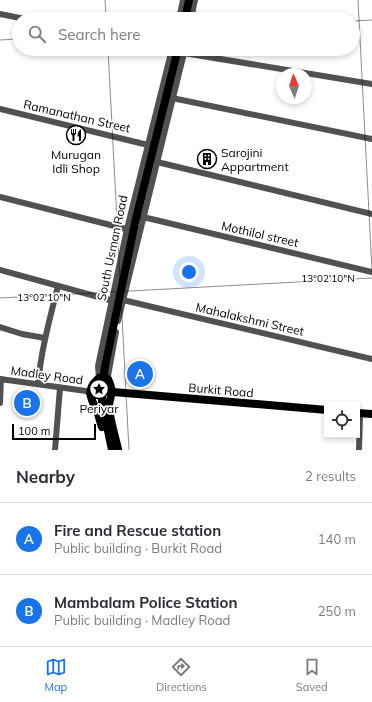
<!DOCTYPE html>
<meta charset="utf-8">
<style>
body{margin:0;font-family:Mulish,sans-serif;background:#f2f2f3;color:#2b2b33}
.controls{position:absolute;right:12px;bottom:12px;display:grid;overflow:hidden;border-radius:0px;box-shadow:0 2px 6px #0003}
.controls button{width:36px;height:36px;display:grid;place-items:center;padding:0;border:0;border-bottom:1px solid #e1e1e2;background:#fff;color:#2b2b33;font:20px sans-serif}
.compass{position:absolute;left:276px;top:68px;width:36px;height:36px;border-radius:50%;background:#fff;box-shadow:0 2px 6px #0003;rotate:357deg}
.scale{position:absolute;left:12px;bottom:10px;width:84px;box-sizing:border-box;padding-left:4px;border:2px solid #000;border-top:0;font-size:11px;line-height:14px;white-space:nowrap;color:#000;-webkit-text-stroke:3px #fff;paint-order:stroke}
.you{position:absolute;left:189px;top:272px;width:14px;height:14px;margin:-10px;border:3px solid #fff;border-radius:50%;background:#1a73e8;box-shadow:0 0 0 6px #1a73e833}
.badge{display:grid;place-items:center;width:26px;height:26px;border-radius:50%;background:#1a73e8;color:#fff;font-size:13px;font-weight:700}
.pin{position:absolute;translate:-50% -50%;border:2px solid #fff;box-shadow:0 1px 4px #0006}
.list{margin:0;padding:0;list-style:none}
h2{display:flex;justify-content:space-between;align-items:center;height:52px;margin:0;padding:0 16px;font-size:17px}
h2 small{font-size:13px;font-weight:400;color:#7c7c81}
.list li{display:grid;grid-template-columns:26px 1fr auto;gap:12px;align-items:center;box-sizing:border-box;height:72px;padding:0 16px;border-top:1px solid #e1e1e2}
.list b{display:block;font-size:15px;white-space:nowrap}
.list p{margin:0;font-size:13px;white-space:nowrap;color:#7c7c81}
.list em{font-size:13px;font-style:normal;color:#7c7c81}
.icon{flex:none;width:22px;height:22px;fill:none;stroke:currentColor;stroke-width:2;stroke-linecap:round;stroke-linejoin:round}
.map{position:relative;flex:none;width:372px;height:450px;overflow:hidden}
.search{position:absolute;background:#fff;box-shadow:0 2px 6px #0003;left:12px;right:12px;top:12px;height:44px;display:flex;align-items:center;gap:10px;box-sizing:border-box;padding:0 14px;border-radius:22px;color:#7c7c81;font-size:15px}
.sheet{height:196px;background:#fff}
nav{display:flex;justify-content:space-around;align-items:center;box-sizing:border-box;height:56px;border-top:1px solid #e1e1e2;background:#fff;font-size:11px;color:#7c7c81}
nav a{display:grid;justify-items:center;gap:2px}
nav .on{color:#1a73e8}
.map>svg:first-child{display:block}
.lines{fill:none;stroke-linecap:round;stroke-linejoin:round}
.minor{stroke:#515151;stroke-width:6}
.major{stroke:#000;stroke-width:8}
.ticks{fill:none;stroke:#000;stroke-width:1;stroke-opacity:0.45}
.labels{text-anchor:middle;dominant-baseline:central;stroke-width:3.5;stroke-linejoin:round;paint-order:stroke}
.street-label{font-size:12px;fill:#000;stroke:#fff}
.poi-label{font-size:12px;fill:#000;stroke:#fff}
.ticks-label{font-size:10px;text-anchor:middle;fill:#000;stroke:#fff;stroke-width:3.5;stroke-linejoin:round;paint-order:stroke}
</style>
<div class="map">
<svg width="372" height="450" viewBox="0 0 372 450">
<rect width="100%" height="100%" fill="#fff"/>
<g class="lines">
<g class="minor">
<polyline points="0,14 25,19"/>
<polyline points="179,19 183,0"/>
<polyline points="191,19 195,0"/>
<polyline points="184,53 372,84"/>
<polyline points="172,98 372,139"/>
<polyline points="0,109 148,145"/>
<polyline points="157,162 372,214"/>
<polyline points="0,197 130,230"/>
<polyline points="143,217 372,272"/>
<polyline points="0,270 113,301"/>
<polyline points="123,300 372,359"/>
<polyline points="118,321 185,49"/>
<polyline points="0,327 22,334 45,338"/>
<polyline points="108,376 116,332"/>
<polyline points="99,378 98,366 127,229 172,49"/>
<polyline points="0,379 86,391 91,394"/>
<path d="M38 384C41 350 50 318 58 286"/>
<polyline points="0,403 1,379"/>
<polyline points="55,450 60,388"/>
<polyline points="359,450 360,413"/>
</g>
<g class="major">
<polyline points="185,19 189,0"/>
<polyline points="113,392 327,410"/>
<polyline points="357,413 372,414"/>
<path d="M102 427C100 422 99 415 96 409 91 399 86 390 97 380 100 376 104 377 108 379 116 396 108 396 109 409 111 423 115 436 118 449"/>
<polyline points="112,450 102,402 102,388 105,366 135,223 178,49"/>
</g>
</g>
<path class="ticks" d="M105 0 106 19M358 0 372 271M353 21 372 20M0 40 19 39M108 49 129 450M0 298 372 278"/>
<defs>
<symbol id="restaurant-ring" viewBox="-11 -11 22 22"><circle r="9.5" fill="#fff" stroke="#000" stroke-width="1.5"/><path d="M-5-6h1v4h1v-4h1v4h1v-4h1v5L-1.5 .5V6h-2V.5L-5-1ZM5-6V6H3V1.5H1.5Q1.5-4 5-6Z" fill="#000"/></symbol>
<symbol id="building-ring" viewBox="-11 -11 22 22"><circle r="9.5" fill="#fff" stroke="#000" stroke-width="1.5"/><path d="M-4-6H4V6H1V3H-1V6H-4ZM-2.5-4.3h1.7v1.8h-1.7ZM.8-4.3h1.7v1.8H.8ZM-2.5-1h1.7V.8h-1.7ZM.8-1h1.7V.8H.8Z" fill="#000"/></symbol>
<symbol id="sight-ring" viewBox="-11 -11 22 22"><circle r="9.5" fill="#fff" stroke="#000" stroke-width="1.5"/><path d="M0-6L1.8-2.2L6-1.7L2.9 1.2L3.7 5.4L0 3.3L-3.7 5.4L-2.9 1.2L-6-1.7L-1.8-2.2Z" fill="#000"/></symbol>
</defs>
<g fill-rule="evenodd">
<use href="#restaurant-ring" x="65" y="124" width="22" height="22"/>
<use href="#building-ring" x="196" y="148" width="22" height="22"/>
<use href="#sight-ring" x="88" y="378" width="22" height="22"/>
</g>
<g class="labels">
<g class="street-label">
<text transform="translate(77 116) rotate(13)">Ramanathan Street</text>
<text transform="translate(260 234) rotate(13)">Mothilol street</text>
<text transform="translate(112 248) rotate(-78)">South Usman Road</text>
<text transform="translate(250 319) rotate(13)">Mahalakshmi Street</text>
<text transform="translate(47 375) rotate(8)">Madley Road</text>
<text transform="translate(221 390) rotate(5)">Burkit Road</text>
</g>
<g class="poi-label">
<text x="221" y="152" text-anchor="start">Sarojini<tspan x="221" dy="14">Appartment</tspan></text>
<text x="76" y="154">Murugan<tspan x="76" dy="14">Idli Shop</tspan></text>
<text x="99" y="408">Periyar</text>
</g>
</g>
<g class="ticks-label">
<text x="328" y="282">13°02'10"N</text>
<text x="44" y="301">13°02'10"N</text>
</g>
</svg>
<div class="controls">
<button><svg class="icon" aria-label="locate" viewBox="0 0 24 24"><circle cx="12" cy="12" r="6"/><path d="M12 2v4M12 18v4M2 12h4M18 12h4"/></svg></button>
</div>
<svg class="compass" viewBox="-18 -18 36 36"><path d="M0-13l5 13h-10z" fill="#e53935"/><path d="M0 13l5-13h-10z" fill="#7c7c81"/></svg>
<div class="scale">100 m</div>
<div class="you"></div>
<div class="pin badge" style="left:140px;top:374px">A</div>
<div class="pin badge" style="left:27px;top:403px">B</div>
<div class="search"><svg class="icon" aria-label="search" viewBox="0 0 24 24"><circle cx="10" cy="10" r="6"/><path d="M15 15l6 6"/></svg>Search here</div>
</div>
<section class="sheet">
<h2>Nearby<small>2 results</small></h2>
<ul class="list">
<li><span class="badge">A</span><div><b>Fire and Rescue station</b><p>Public building · Burkit Road</p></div><em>140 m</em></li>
<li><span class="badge">B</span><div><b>Mambalam Police Station</b><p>Public building · Madley Road</p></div><em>250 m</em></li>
</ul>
</section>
<nav>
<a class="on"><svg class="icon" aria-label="map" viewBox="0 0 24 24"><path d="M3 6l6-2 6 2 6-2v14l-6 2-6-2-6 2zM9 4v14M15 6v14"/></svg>Map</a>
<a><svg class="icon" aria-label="directions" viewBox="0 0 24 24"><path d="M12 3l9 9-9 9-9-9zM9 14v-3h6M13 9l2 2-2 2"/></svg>Directions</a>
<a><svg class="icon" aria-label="saved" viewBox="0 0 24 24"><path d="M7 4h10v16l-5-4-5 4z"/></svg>Saved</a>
</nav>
